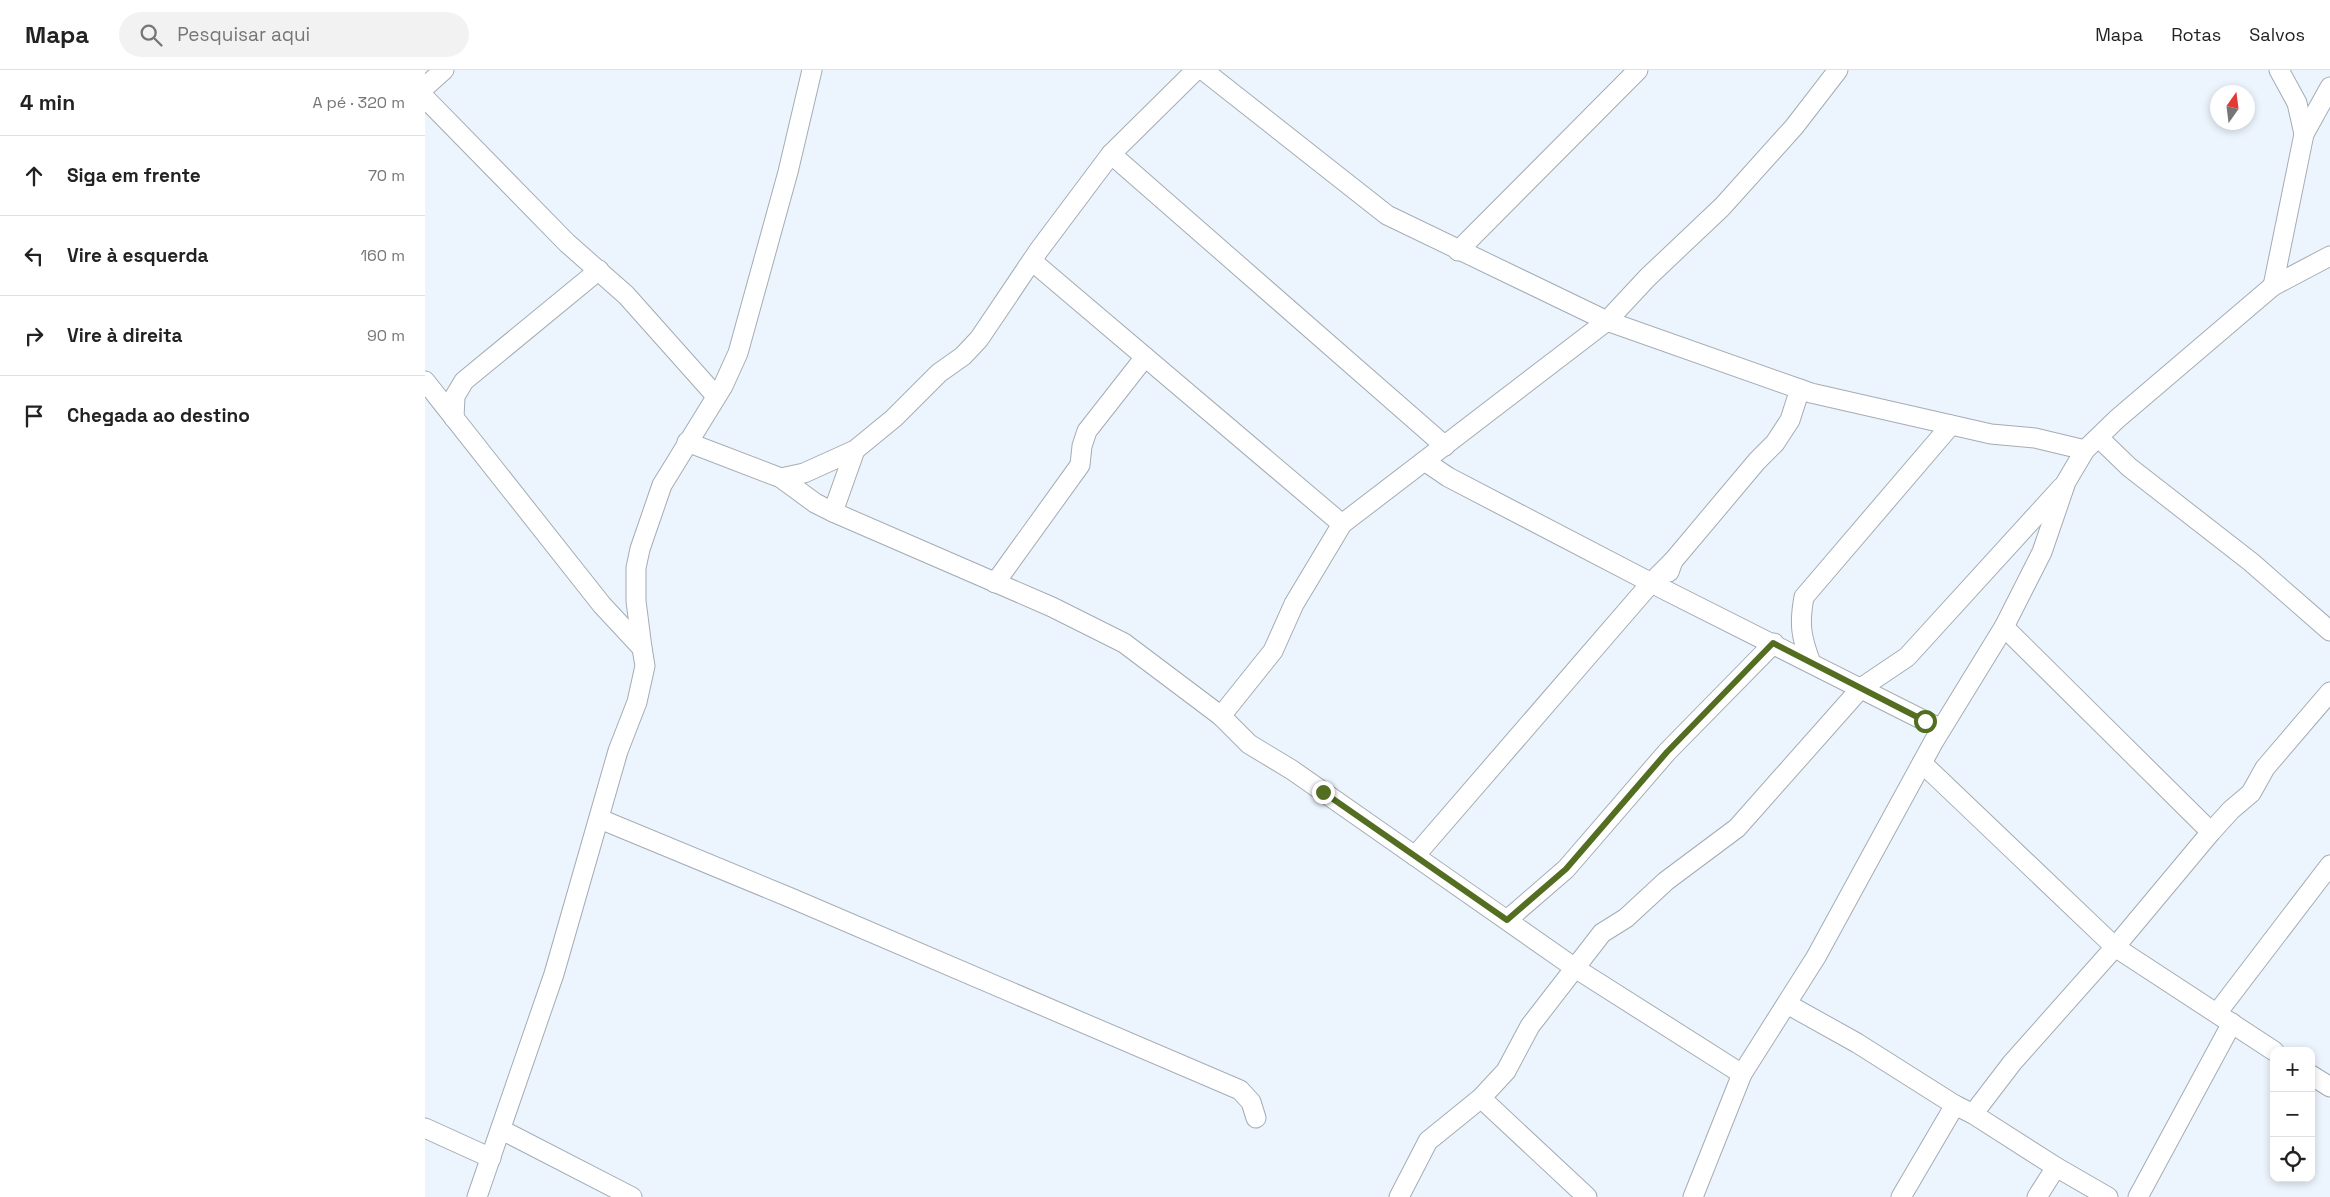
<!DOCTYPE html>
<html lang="pt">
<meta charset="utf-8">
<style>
body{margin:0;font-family:"Space Grotesk",sans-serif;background:#f2f2f2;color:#222}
.controls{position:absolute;right:15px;bottom:15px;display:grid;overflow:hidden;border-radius:10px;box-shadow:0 2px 8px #0003}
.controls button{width:45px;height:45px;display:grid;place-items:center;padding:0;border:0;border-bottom:1px solid #e0e0e0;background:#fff;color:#222;font:25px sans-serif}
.compass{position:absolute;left:1785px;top:15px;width:45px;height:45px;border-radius:50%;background:#fff;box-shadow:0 2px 8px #0003;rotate:14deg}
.stop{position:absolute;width:15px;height:15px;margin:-11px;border:4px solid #536e21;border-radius:50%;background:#fff}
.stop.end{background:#536e21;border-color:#fff;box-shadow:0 1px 5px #0008}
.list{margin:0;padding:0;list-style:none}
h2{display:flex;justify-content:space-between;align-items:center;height:65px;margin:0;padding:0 20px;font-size:21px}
h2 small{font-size:16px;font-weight:400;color:#767676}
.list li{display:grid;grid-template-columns:32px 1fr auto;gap:15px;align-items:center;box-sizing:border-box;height:80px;padding:0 20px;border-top:1px solid #e0e0e0}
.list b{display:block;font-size:19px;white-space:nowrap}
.list em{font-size:16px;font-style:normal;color:#767676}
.icon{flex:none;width:28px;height:28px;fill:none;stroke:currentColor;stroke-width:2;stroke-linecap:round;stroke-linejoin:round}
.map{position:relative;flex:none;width:1905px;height:1127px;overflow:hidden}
header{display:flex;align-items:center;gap:30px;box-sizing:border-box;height:70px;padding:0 25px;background:#fff;border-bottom:1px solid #e0e0e0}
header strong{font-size:24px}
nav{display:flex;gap:28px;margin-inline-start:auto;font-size:18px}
.search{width:350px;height:45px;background:#f2f2f2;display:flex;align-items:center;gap:12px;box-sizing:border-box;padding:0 18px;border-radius:28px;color:#767676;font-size:19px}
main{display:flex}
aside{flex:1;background:#fff}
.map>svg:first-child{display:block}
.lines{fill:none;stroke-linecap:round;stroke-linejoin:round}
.street-casing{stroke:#a4acb4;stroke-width:21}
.street{stroke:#fff;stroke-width:19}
.route{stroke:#536e21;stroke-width:6}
</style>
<header>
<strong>Mapa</strong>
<div class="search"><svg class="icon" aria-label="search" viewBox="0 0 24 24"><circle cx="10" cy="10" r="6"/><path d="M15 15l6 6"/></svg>Pesquisar aqui</div>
<nav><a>Mapa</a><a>Rotas</a><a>Salvos</a></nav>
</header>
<main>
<aside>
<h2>4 min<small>A pé · 320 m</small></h2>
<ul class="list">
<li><svg class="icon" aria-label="ahead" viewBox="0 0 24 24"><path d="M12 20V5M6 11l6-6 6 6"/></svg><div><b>Siga em frente</b></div><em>70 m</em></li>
<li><svg class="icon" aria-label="left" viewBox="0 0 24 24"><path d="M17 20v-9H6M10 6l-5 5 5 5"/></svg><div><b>Vire à esquerda</b></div><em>160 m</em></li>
<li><svg class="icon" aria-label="right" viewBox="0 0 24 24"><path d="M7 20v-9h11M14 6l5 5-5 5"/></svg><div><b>Vire à direita</b></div><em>90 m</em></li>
<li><svg class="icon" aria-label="arrive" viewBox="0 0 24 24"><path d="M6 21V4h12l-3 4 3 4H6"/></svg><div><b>Chegada ao destino</b></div></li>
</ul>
</aside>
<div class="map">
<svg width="1905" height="1127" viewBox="0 0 1905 1127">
<rect width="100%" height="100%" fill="#ecf4fd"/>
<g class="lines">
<defs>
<g id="street">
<polyline points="778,0 962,145 1182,251 1386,323 1566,364 1610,368 1660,380"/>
<polyline points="1854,0 1872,33 1879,64"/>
<polyline points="0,17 19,0"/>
<polyline points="0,28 142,173 201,225 291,326"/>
<polyline points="686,84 1020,376"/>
<polyline points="1033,181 1213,0"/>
<polyline points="607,191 917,454"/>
<polyline points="1848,216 1879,64 1905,17"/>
<polyline points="0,311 177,535 217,578 220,596 212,632 193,681 129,904 52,1127"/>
<polyline points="29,348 30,326 39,311 174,200"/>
<polyline points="1674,368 1704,397 1826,492 1905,561"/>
<polyline points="262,372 356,408 390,433 408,442 627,537 699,573 796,646 824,674 867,700 1150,898 1317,1004"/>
<polyline points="1001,392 1023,407 1240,520 1516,659"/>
<polyline points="356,408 379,403 430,380 469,348 514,303 538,286 554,269 614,180 686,84 771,0"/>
<polyline points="408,442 430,380"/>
<polyline points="1244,502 1248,491 1332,391 1350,373 1365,350 1375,319"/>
<polyline points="570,513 655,395 657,376 662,361 720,287"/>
<polyline points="1579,557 1786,762"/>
<polyline points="217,578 211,531 211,498 215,479 237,415 298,316 313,283 363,102 387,0"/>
<path d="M1386 593C1376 567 1374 554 1379 527L1526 355"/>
<polyline points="796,646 848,581 869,534 917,454 1182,251 1223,207 1297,137 1369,57 1413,0"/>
<polyline points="1497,693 1690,877 1849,981"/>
<polyline points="175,749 366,828 815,1020 826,1032 831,1048"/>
<polyline points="990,786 1226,513 1248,491"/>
<polyline points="1082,850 1141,799 1242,682 1349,573"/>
<polyline points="1362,934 1432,973 1530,1035 1548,1044 1631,1097 1683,1127"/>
<polyline points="1792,943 1905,795"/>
<polyline points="1886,1005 1905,1017"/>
<polyline points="1056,1028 1162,1127"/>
<polyline points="1548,1044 1587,993 1690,877 1786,762 1806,740 1826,723 1840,698 1905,622"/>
<polyline points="0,1058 66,1088"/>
<polyline points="77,1060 207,1127"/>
<polyline points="974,1127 1003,1071 1056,1028 1081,1001 1105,956 1177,863 1201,848 1241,811 1312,758 1436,618 1482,587 1637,417"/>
<polyline points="1268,1127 1317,1004 1391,887 1509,671 1579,557 1617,482 1641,412 1660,380 1692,349 1848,216 1905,186"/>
<polyline points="1476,1127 1530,1035"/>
<polyline points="1612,1127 1631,1097"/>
<polyline points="1713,1127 1807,953"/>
</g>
</defs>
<use href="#street" class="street-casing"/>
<use href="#street" class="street"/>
</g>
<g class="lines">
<polyline class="route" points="898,722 1082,850 1141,799 1242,682 1348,573 1500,651"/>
</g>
</svg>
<div class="controls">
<button>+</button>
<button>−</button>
<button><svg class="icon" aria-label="locate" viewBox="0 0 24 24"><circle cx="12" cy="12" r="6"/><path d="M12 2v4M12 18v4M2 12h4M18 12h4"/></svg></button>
</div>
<svg class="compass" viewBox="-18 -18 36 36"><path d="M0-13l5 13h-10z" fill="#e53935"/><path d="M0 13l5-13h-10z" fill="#767676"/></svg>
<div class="stop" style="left:1500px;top:651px"></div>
<div class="stop end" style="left:898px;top:722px"></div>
</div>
</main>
